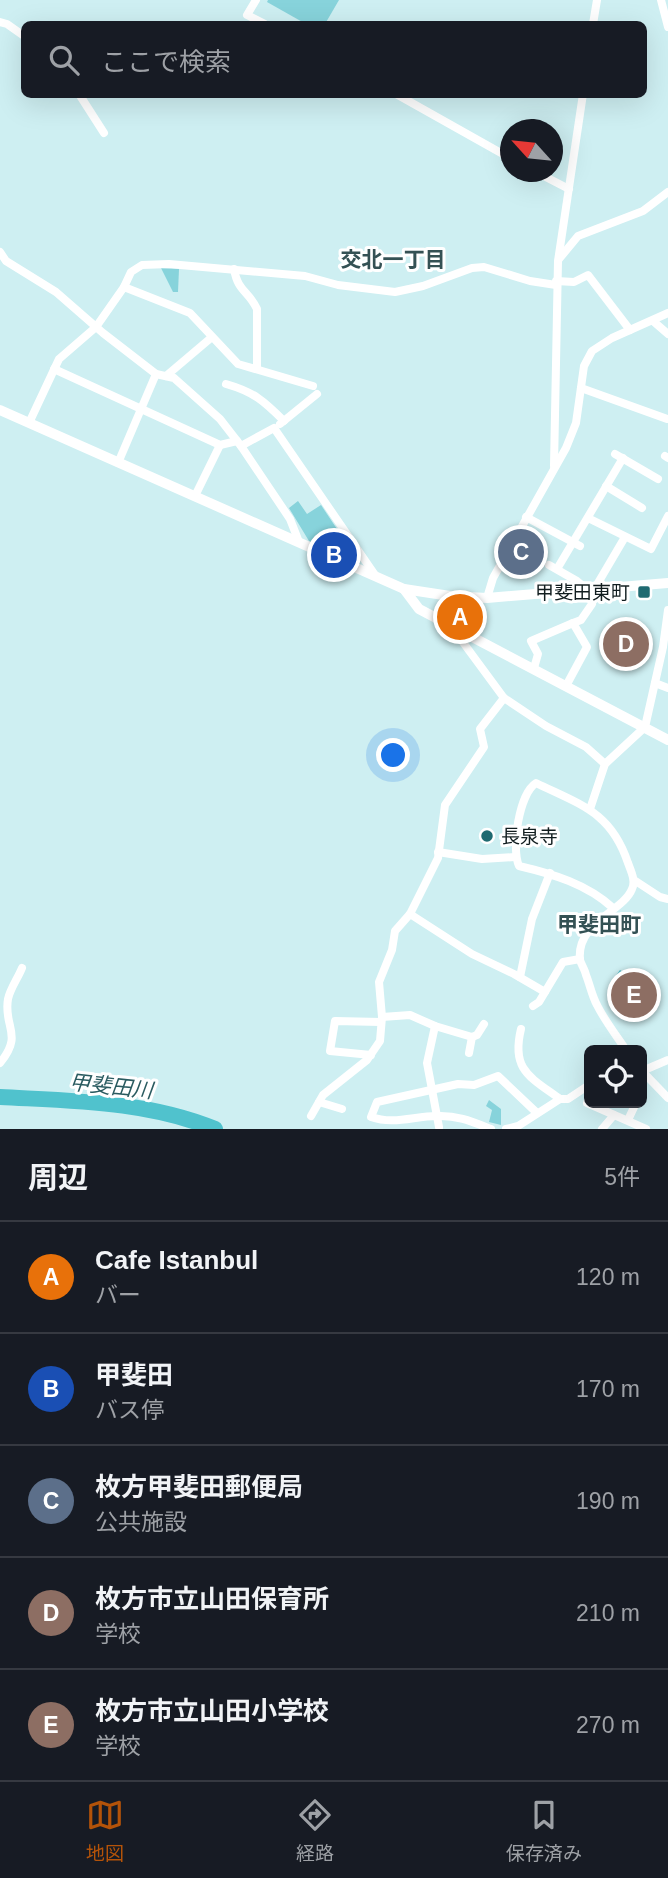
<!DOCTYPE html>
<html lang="ja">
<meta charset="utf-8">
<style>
body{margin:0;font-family:Helvetica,"Noto Sans JP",sans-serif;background:#20242c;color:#f1f3f6}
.controls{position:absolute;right:21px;bottom:21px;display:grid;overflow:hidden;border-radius:10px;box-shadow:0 7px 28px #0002}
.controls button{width:63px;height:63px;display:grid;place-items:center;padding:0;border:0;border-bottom:2px solid #363941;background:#171b24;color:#f1f3f6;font:35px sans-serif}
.compass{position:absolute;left:500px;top:119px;width:63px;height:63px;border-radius:50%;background:#171b24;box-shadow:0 7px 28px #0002;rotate:297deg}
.you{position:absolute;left:394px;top:756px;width:24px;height:24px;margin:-18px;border:5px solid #fff;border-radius:50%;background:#1a73e8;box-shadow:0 0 0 10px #1a73e833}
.badge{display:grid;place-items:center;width:46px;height:46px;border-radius:50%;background:#b45309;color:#fff;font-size:23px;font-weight:700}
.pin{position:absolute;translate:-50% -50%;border:4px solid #fff;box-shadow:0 2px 7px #0006}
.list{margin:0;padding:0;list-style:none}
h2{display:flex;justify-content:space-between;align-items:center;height:91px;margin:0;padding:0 28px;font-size:30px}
h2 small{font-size:23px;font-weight:400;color:#9ea1a6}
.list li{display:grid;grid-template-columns:46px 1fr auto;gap:21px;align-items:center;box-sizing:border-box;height:112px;padding:0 28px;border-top:2px solid #363941}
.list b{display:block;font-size:26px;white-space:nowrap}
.list p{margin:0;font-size:23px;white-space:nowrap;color:#9ea1a6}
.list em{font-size:23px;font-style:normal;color:#9ea1a6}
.icon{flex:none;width:38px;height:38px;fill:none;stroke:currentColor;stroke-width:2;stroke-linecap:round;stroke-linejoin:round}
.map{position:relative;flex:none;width:668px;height:1129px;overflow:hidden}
.search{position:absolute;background:#171b24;box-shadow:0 7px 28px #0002;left:21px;right:21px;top:21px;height:77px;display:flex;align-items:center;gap:18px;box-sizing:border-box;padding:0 24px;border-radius:10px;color:#9ea1a6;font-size:26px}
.sheet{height:651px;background:#171b24}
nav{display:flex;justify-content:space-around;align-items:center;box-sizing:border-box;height:98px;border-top:2px solid #363941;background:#171b24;font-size:19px;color:#9ea1a6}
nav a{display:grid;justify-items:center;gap:4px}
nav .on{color:#b45309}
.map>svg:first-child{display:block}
.green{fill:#87d3db}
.water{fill:#50c2cd}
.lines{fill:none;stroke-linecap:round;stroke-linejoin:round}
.river{stroke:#50c2cd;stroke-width:16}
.minor{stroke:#fff;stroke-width:8}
.tertiary{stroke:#fff;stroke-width:10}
.poi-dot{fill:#1f6a71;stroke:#fff;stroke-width:2.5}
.labels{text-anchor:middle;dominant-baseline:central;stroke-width:6;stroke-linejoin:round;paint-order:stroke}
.poi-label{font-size:19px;fill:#111d1f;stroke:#fff;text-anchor:end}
.neighbourhood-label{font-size:21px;font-weight:bold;fill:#345154;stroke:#fff}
.water-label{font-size:21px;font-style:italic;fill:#2a5b60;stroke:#fff}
</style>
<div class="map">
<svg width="668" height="1129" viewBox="0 0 668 1129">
<rect width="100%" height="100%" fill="#ceeff2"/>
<g class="green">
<polygon points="268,0 339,0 325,24 306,24 267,2"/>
<polygon points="161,268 179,269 178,292 173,292"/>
<polygon points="298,501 307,514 321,505 361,565 309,541 289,508"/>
<polygon points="489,1100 501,1109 501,1125 489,1122 492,1110 486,1106"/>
</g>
<polygon class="water" points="620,970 646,988 636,1001 611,983"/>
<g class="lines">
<path class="river" d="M0 1097C73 1101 147 1101 215 1129"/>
<g class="minor">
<polyline points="256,0 247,15 265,24"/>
<polyline points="661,0 668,27"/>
<polyline points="0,22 7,24 24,36"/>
<polyline points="593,24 597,0"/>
<polyline points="79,94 104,133"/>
<polyline points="396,94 510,158"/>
<polyline points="536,172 569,189"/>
<polyline points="0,252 6,261 56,292 103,333 156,374 174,378 220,419 241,446 290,519 299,542"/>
<polyline points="559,259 578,236 643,211 668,192"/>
<path d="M234 269C238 292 248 290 257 309V369"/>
<polyline points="556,281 574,282 588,275 630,330"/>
<polyline points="124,287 190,313 238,364 313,386"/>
<polyline points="653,321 668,334"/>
<polyline points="54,369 220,445 237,441"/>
<polyline points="166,376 212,337"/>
<path d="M226 384C254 392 264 401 284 421"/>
<polyline points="581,388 667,419"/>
<polyline points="29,423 59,359 96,327 124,287 131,272 142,265 169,264 305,276 338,285 395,292 423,286 472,268 484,267 530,281 556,285"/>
<polyline points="280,424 317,394"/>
<polyline points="241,446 274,428 375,575"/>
<polyline points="615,454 658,479"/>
<polyline points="665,456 668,458"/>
<polyline points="118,463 156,374"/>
<polyline points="554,466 558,261 583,94"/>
<polyline points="606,486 642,508"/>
<polyline points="195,496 220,445"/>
<polyline points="526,517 580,546"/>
<polyline points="588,518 651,549 668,516"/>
<polyline points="549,565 577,581 588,590"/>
<polyline points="557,569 623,458"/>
<polyline points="595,588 625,537"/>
<polyline points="487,598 493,578 566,448 576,423 584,366 592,351 612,338 668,313"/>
<polyline points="573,623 581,620 592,604"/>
<polyline points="462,641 504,698 546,726 586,747 605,764"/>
<polyline points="534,668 538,654 531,641 573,623 587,647 566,686"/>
<polyline points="655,683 668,688"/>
<polyline points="504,698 480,729 484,747 445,805 438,858 410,914 472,954 514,974 545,992 563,962 580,959"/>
<polyline points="590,809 605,764 645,727 663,647 668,610"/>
<polyline points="438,852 482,859 515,857"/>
<polyline points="634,880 660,897 668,899"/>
<path d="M613 908C587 884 553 874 519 866 511 848 519 794 536 783 581 805 611 812 628 863 631 871 636 881 632 889 623 912 576 922 580 960 581 964 585 970 586 975 590 985 592 996 597 1005 605 1021 616 1035 626 1050"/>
<polyline points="410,914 395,931 392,950 379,982 382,1017 410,1015 435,1026 427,1063 439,1127"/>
<polyline points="520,977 532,919 550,873"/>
<polyline points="533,1006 539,1002 545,992"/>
<polyline points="435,1026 472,1037 477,1035 484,1024"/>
<path d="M521 1029C511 1070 530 1077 560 1099"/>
<polyline points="469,1053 472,1037"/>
<polyline points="371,1055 330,1051 335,1021 381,1022"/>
<polyline points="668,1060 642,1071 668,1098"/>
<path d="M0 1063C24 1034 3 1027 8 999 10 989 18 978 22 968"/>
<polyline points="589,1098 587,1103 646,1129"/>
<polyline points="319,1102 342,1109"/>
<polyline points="311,1116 323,1095 367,1060 380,1041 382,1017"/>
<polyline points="628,1120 636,1103"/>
<path d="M491 1129C473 1122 457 1115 437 1116 414 1116 394 1125 371 1117L377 1102 458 1084 474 1085 498 1076 537 1113"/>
<polyline points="506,1129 518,1126 560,1099 568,1099 589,1085"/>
<polyline points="602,1129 614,1115"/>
</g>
<g class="tertiary">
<polyline points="0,410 404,589 450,596 487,598 668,583"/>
<polyline points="404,589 419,609 668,740"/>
</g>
</g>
<g class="poi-dot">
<rect x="637" y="585" width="14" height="14" rx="3.5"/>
<circle cx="487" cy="836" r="7"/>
</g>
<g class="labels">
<g class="poi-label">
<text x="630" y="592">甲斐田東町</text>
<text x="501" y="836" text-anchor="start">長泉寺</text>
</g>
<g class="neighbourhood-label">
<text x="393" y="259">交北一丁目</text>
<text x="599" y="924">甲斐田町</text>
</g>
<g class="water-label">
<text transform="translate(111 1086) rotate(6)">甲斐田川</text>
</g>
</g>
</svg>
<div class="controls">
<button><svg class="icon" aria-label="locate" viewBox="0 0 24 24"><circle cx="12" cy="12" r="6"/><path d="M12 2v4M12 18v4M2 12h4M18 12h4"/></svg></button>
</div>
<svg class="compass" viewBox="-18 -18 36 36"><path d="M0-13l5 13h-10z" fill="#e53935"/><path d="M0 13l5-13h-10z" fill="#9ea1a6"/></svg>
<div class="you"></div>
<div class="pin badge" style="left:460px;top:617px;background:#e8710a">A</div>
<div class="pin badge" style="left:334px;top:555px;background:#1a4fb4">B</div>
<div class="pin badge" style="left:521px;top:552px;background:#5c6f8a">C</div>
<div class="pin badge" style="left:626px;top:644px;background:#8d6e63">D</div>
<div class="pin badge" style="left:634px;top:995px;background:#8d6e63">E</div>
<div class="search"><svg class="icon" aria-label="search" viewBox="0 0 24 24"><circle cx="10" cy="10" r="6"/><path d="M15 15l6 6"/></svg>ここで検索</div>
</div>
<section class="sheet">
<h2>周辺<small>5件</small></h2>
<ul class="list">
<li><span class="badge" style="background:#e8710a">A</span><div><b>Cafe Istanbul</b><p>バー</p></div><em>120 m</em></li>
<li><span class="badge" style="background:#1a4fb4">B</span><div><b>甲斐田</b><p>バス停</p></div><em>170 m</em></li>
<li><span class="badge" style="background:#5c6f8a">C</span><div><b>枚方甲斐田郵便局</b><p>公共施設</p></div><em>190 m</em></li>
<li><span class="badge" style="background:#8d6e63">D</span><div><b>枚方市立山田保育所</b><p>学校</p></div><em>210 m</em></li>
<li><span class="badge" style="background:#8d6e63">E</span><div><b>枚方市立山田小学校</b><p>学校</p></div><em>270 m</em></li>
</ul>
</section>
<nav>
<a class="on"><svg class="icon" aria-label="map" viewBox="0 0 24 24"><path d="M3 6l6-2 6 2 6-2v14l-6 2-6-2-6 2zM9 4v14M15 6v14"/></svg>地図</a>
<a><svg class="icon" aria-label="directions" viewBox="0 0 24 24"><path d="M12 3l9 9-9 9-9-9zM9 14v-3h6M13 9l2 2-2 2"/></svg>経路</a>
<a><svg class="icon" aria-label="saved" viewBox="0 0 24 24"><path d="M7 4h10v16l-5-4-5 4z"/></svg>保存済み</a>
</nav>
